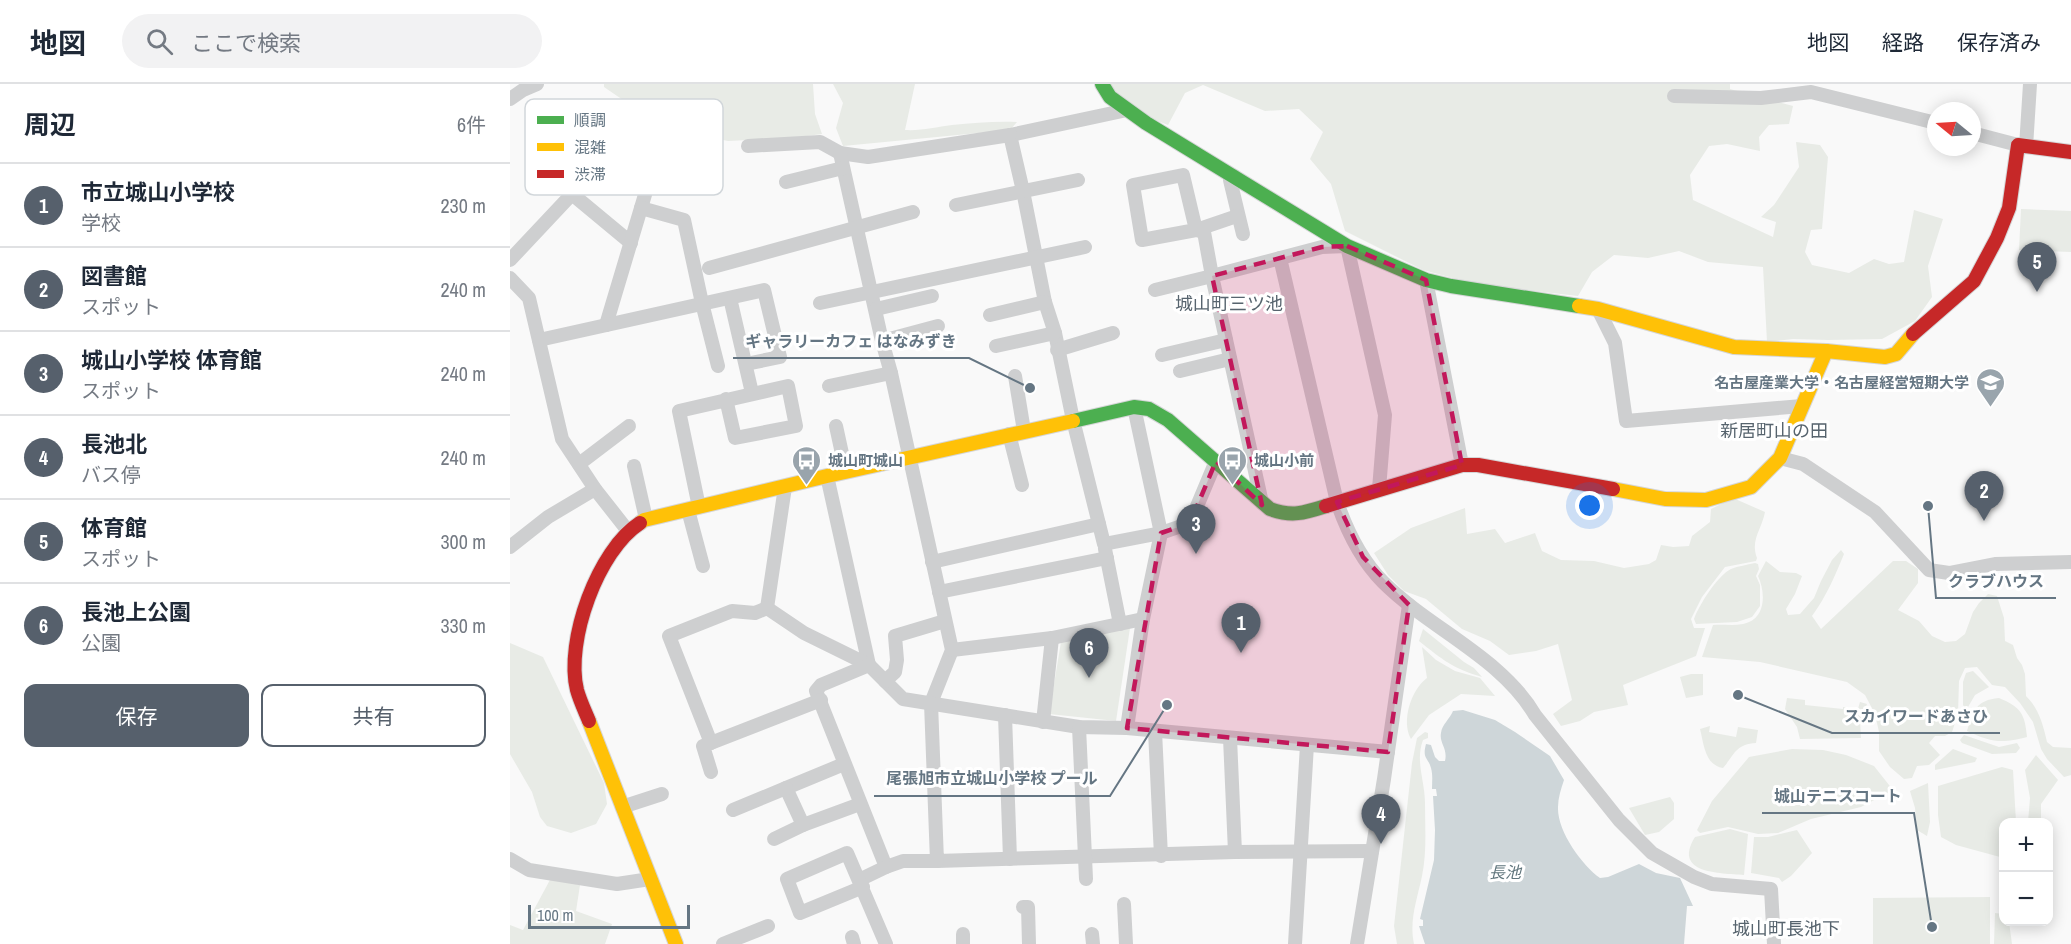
<!DOCTYPE html>
<html lang="ja">
<meta charset="utf-8">
<style>
body{margin:0;font-family:"Archivo Narrow","Noto Sans JP",sans-serif;background:#f2f2f3;color:#1f2937}
.controls{position:absolute;right:18px;bottom:18px;display:grid;overflow:hidden;border-radius:12px;box-shadow:0 3px 15px #0003}
.controls button{width:54px;height:54px;display:grid;place-items:center;padding:0;border:0;border-bottom:2px solid #e0e1e3;background:#fff;color:#1f2937;font:30px sans-serif}
.compass{position:absolute;left:1417px;top:18px;width:54px;height:54px;border-radius:50%;background:#fff;box-shadow:0 3px 15px #0003;rotate:288deg}
.scale{position:absolute;left:18px;bottom:15px;width:162px;box-sizing:border-box;padding-left:6px;border:3px solid #657683;border-top:0;font-size:16px;line-height:21px;white-space:nowrap;color:#657683;-webkit-text-stroke:4px #fff;paint-order:stroke}
.you{position:absolute;left:1080px;top:422px;width:21px;height:21px;margin:-15px;border:4px solid #fff;border-radius:50%;background:#1a73e8;box-shadow:0 0 0 9px #1a73e833}
.badge{display:grid;place-items:center;width:39px;height:39px;border-radius:50%;background:#56606c;color:#fff;font-size:20px;font-weight:700}
.pin{position:absolute;translate:-50% -50px;filter:drop-shadow(0 2px 3px #0008)}
.pin::after{content:'';position:absolute;top:32px;width:21px;height:18px;background:inherit;clip-path:polygon(0 0,100% 0,50% 100%)}
.list{margin:0;padding:0;list-style:none}
h2{display:flex;justify-content:space-between;align-items:center;height:78px;margin:0;padding:0 24px;font-size:26px}
h2 small{font-size:20px;font-weight:400;color:#747a83}
.list li{display:grid;grid-template-columns:39px 1fr auto;gap:18px;align-items:center;box-sizing:border-box;height:84px;padding:0 24px;border-top:2px solid #e0e1e3}
.list b{display:block;font-size:22px;white-space:nowrap}
.list p{margin:0;font-size:20px;white-space:nowrap;color:#747a83}
.list em{font-size:20px;font-style:normal;color:#747a83}
.actions{display:flex;gap:12px;padding:18px 24px}
.actions a{flex:1;padding:14px 0;border:2px solid #56606c;border-radius:12px;text-align:center;font-size:21px;color:#56606c}
.actions .main{background:#56606c;color:#fff}
.icon{flex:none;width:33px;height:33px;fill:none;stroke:currentColor;stroke-width:2;stroke-linecap:round;stroke-linejoin:round}
.map{position:relative;flex:none;width:1561px;height:860px;overflow:hidden}
header{display:flex;align-items:center;gap:36px;box-sizing:border-box;height:84px;padding:0 30px;background:#fff;border-bottom:2px solid #e0e1e3}
header strong{font-size:28px}
nav{display:flex;gap:33px;margin-inline-start:auto;font-size:21px}
.search{width:420px;height:54px;background:#f2f2f3;display:flex;align-items:center;gap:15px;box-sizing:border-box;padding:0 21px;border-radius:33px;color:#747a83;font-size:22px}
main{display:flex}
aside{flex:1;background:#fff}
.map>svg:first-child{display:block}
.green{fill:#e8ebe6}
.water{fill:#ced6d9}
.lines{fill:none;stroke-linecap:round;stroke-linejoin:round}
.fast-casing{stroke:#d5d6d7;stroke-width:16}
.slow-casing{stroke:#d5d6d7;stroke-width:16}
.jam-casing{stroke:#d5d6d7;stroke-width:16}
.street{stroke:#cecfd0;stroke-width:14}
.fast{stroke:#4caf50;stroke-width:14}
.slow{stroke:#ffc107;stroke-width:14}
.jam{stroke:#c62828;stroke-width:14}
.marked{fill:#c2185b;fill-opacity:0.2;stroke:#c2185b;stroke-width:4.5;stroke-dasharray:12 8;stroke-linejoin:round}
.labels{text-anchor:middle;dominant-baseline:central;stroke-width:6;stroke-linejoin:round;paint-order:stroke}
.poi-label{font-size:15px;font-weight:bold;fill:#657683;stroke:#fff;text-anchor:start}
.water-label{font-size:16px;font-style:italic;fill:#60757c;stroke:#fff}
.quarter-label{font-size:18px;fill:#57646e;stroke:#fff}
.key{fill:#fff;stroke:#d1d6da;stroke-width:1.5}
.key-label{font-size:16px;fill:#657683}
.leader{fill:none;stroke:#657683;stroke-width:2}
.callout-dot{fill:#657683;stroke:#fff;stroke-width:2}
.callout-label{font-size:16px;text-anchor:middle;font-weight:bold;fill:#657683;stroke:#fff;stroke-width:6;stroke-linejoin:round;paint-order:stroke}
</style>
<header>
<strong>地図</strong>
<div class="search"><svg class="icon" aria-label="search" viewBox="0 0 24 24"><circle cx="10" cy="10" r="6"/><path d="M15 15l6 6"/></svg>ここで検索</div>
<nav><a>地図</a><a>経路</a><a>保存済み</a></nav>
</header>
<main>
<aside>
<h2>周辺<small>6件</small></h2>
<ul class="list">
<li><span class="badge">1</span><div><b>市立城山小学校</b><p>学校</p></div><em>230 m</em></li>
<li><span class="badge">2</span><div><b>図書館</b><p>スポット</p></div><em>240 m</em></li>
<li><span class="badge">3</span><div><b>城山小学校 体育館</b><p>スポット</p></div><em>240 m</em></li>
<li><span class="badge">4</span><div><b>長池北</b><p>バス停</p></div><em>240 m</em></li>
<li><span class="badge">5</span><div><b>体育館</b><p>スポット</p></div><em>300 m</em></li>
<li><span class="badge">6</span><div><b>長池上公園</b><p>公園</p></div><em>330 m</em></li>
</ul>
<div class="actions"><a class="main">保存</a><a>共有</a></div>
</aside>
<div class="map">
<svg width="1561" height="860" viewBox="0 0 1561 860">
<rect width="100%" height="100%" fill="#f9f9f9"/>
<g class="green">
<polygon points="94,0 303,0 305,30 312,50 282,54 218,57 150,43 136,34 112,35 107,30 113,16 94,3"/>
<path d="M323 0H405L395 46C411 47 426 43 442 41 464 39 485 37 507 38L500 46 333 62 326 44 333 19Z"/>
<polygon points="598,0 1220,0 1220,5 1283,22 1279,40 1259,41 1249,53 1250,67 1217,60 1199,62 1180,91 1183,116 1263,153 1266,138 1251,133 1264,121 1289,83 1286,58 1310,61 1318,73 1312,145 1301,146 1295,168 1302,181 1339,189 1364,175 1379,180 1394,178 1404,126 1433,135 1418,182 1422,213 1405,237 1372,255 1318,256 1283,255 1257,258 1253,183 1198,178 1169,167 1138,174 1104,171 1082,188 1068,212 965,200 913,186 835,147 821,100 800,75 813,48 789,25 755,27 693,1 675,9 658,41 627,29"/>
<polygon points="1511,125 1561,127 1561,168 1509,166"/>
<path d="M1223 414 1255 428C1252 445 1240 456 1247 474L1246 477 1215 483 1192 513 1181 535 1184 544H1195L1186 572 1113 601 1118 621 1084 628 1070 637 1051 642 1043 630 1062 616 1048 560 1026 567 999 571 980 557 952 545 916 515 894 507 878 491 864 469 901 444 955 424 957 450 985 445 995 459 1025 449 1032 467 1051 476 1084 477 1114 484 1139 480 1146 476 1151 461 1163 463 1179 462 1182 452 1200 438 1201 425Z"/>
<path d="M1331 466 1334 470C1325 492 1316 513 1302 532L1311 545 1383 477H1396L1408 485V499L1388 526 1409 537 1422 552 1435 558 1446 557 1455 550 1463 528 1469 519 1478 510 1487 512 1494 534 1495 557 1503 561 1507 574 1512 581 1515 590 1516 612C1529 625 1533 640 1537 658L1543 663 1561 664V691L1554 693 1537 675 1531 665 1523 638 1510 619 1495 603 1482 601 1467 583 1455 584 1449 597 1448 630 1442 648 1435 652H1425L1419 659 1430 671 1419 681 1407 682 1402 694 1394 695 1380 683 1369 667V648L1365 630 1355 611 1337 598 1250 578 1192 573 1203 541C1213 540 1223 542 1233 540 1256 536 1256 509 1248 492L1256 477 1270 488 1286 489 1292 492 1285 510 1276 525 1278 531 1290 530 1304 514 1311 497 1322 476Z"/>
<path d="M1245 479 1248 480 1249 485 1246 492 1250 501V522L1242 533 1227 538 1186 540 1184 535C1189 521 1208 491 1221 485 1228 482 1237 481 1245 479Z"/>
<polygon points="620,544 606,637 539,630 551,558"/>
<path d="M913 545 954 578 964 584 972 593C942 584 933 576 909 557Z"/>
<polygon points="0,559 33,573 94,699 97,720 86,740 61,749 37,742 30,733 22,708 0,670"/>
<path d="M912 563 926 576 945 587 970 594 985 612 951 610 919 631 901 655C891 637 901 606 917 594Z"/>
<polygon points="1463,587 1479,603 1465,611 1458,623 1455,624 1453,621 1453,598 1456,589"/>
<polygon points="1181,590 1193,590 1193,611 1176,614 1170,593"/>
<polygon points="1277,614 1295,616 1295,621 1333,625 1333,623 1348,625 1350,618 1357,620 1350,636 1351,654 1290,655 1287,643 1275,625"/>
<path d="M1489 614C1511 623 1515 630 1517 653 1491 660 1481 658 1457 647 1463 627 1466 616 1489 614Z"/>
<path d="M1200 642 1199 648 1226 653 1228 643 1248 646 1246 659C1226 660 1225 670 1213 684 1195 681 1194 661 1190 645Z"/>
<path d="M915 648 918 649V654L913 656C905 677 915 697 915 719 915 743 917 768 912 792 907 816 899 836 904 860H887L884 842 902 679 907 654Z"/>
<polygon points="1454,651 1489,663 1507,659 1510,664 1506,669 1482,670 1452,659 1450,656"/>
<polygon points="1282,665 1313,666 1336,671 1364,682 1383,706 1351,723 1301,735 1268,749 1248,750 1218,743 1190,749 1187,746 1202,717 1239,673"/>
<polygon points="1443,665 1467,674 1465,678 1425,686 1425,681"/>
<polygon points="1526,671 1548,696 1531,720 1531,738 1518,738 1520,714 1515,686"/>
<polygon points="1492,683 1503,686 1506,738 1494,738 1493,768 1490,773 1446,761 1431,753 1428,731 1428,702"/>
<polygon points="1418,699 1420,738 1417,752 1407,746 1405,724 1400,707"/>
<polygon points="1160,713 1164,719 1164,735 1149,748 1135,751 1119,724"/>
<path d="M1220 745 1238 750 1234 791C1210 789 1162 790 1185 753Z"/>
<polygon points="1287,746 1302,769 1281,792 1272,798 1269,794 1241,789 1244,753 1258,753"/>
<polygon points="41,794 70,801 66,827 102,840 95,860 0,860 0,841 13,846"/>
<polygon points="1480,813 1480,860 1363,860 1363,814"/>
<polygon points="1485,829 1493,830 1494,838 1499,838 1502,860 1484,860"/>
</g>
<path class="water" d="M953 626 985 636 1005 648 1040 672 1054 696C1051 705 1048 714 1048 723 1047 747 1072 781 1090 794L1098 793 1129 780 1146 789 1170 794 1183 822H1177L1174 860H915L909 842H913V836L910 835 924 776 925 746 923 712H927L926 705H922C922 698 923 691 921 684 918 673 912 675 916 660L921 661 925 673 929 677H935C938 664 929 659 931 649 932 640 940 635 943 627Z"/>
<g class="lines">
<defs>
<g id="fast">
<polyline points="592,0 600,13 636,39 837,162 916,196 941,202 1069,222"/>
<path d="M563 337 624 323 639 325 658 336 760 425C782 433 794 429 816 422"/>
</g>
<g id="slow">
<polyline points="1069,222 1088,225 1224,263 1316,267 1375,273 1386,270 1403,250"/>
<polyline points="1103,405 1155,415 1196,416 1241,403 1270,374 1316,267"/>
<polyline points="130,439 134,436 317,392 563,337"/>
<polyline points="79,637 166,860"/>
</g>
<g id="jam">
<polyline points="1403,250 1464,197 1487,154 1499,124 1508,61 1561,68"/>
<polyline points="816,422 952,381 968,381 1103,405"/>
<path d="M79 637C75 627 70 617 67 606 55 557 88 466 130 439"/>
</g>
</defs>
<use href="#fast" class="fast-casing"/>
<use href="#slow" class="slow-casing"/>
<use href="#jam" class="jam-casing"/>
<g class="street">
<polyline points="1164,12 1251,14 1301,8 1426,39"/>
<polyline points="0,15 13,6 27,0"/>
<polyline points="617,26 500,51 513,107 535,218 545,249 563,336 594,460 651,449 680,439 706,377"/>
<polyline points="1462,49 1508,61"/>
<polyline points="238,62 310,58 330,69 358,73 500,51"/>
<polyline points="1516,63 1520,0"/>
<polyline points="330,69 372,257 381,289 442,566 421,619 427,777 725,768 862,767"/>
<polyline points="724,92 720,96 733,150"/>
<polyline points="276,98 333,84"/>
<polyline points="446,121 568,96"/>
<polyline points="121,159 62,110 99,67 152,54 131,124"/>
<path d="M770 174 827 418C837 447 851 476 873 498 920 545 991 573 1025 631L1109 736 1142 769 1184 793 1202 800 1261 805 1264 860"/>
<polyline points="0,176 62,110"/>
<polyline points="199,184 403,128"/>
<polyline points="0,194 19,214 52,355 85,405 118,447"/>
<polyline points="916,196 952,381"/>
<polyline points="645,206 702,192 694,148 686,146 673,91 623,101 632,156 686,146 727,132"/>
<polyline points="220,214 242,309"/>
<polyline points="310,219 575,163"/>
<polyline points="366,225 422,212"/>
<polyline points="1088,225 1105,259 1116,337 1292,322"/>
<polyline points="480,231 535,218"/>
<polyline points="96,241 131,124 174,136 192,219 208,282"/>
<polyline points="29,256 254,206 270,273 236,280"/>
<polyline points="372,257 428,242"/>
<polyline points="486,262 545,249"/>
<polyline points="547,266 603,249"/>
<polyline points="652,271 716,256"/>
<polyline points="670,287 720,275"/>
<polyline points="505,292 514,347"/>
<polyline points="319,302 381,289"/>
<polyline points="326,342 336,388"/>
<polyline points="499,350 512,401"/>
<polyline points="1270,374 1293,380 1365,428 1419,486 1439,489 1485,480 1561,478"/>
<polyline points="69,380 119,342"/>
<polyline points="124,382 136,435"/>
<polyline points="317,392 359,581"/>
<polyline points="752,419 702,192 812,163 837,162 875,331 869,405"/>
<polyline points="189,423 169,327 278,302 286,342 225,354 216,315"/>
<polyline points="178,426 193,482"/>
<polyline points="0,463 38,433 85,405"/>
<polyline points="595,465 610,540"/>
<polyline points="422,478 589,440"/>
<polyline points="429,508 597,474"/>
<polyline points="257,524 294,549 359,581 393,615 569,643 617,644 878,668"/>
<polyline points="257,524 275,403"/>
<polyline points="442,566 542,554 633,535"/>
<polyline points="359,581 311,601 306,607 376,783 393,777 427,777"/>
<polyline points="375,597 385,588 387,576 385,552 435,537"/>
<polyline points="495,631 500,775"/>
<polyline points="533,638 542,554"/>
<polyline points="569,643 576,795"/>
<polyline points="617,644 633,535 651,449 624,323"/>
<polyline points="645,647 651,772"/>
<polyline points="720,654 725,768"/>
<polyline points="201,659 159,552 222,527 245,529 257,524"/>
<polyline points="334,680 276,704 293,741 350,720"/>
<polyline points="201,688 193,662 311,616"/>
<polyline points="112,723 152,710"/>
<polyline points="223,726 276,704"/>
<polyline points="264,755 293,741"/>
<polyline points="0,775 19,786 107,800 140,795"/>
<polyline points="349,796 376,783"/>
<polyline points="353,803 290,829 277,795 337,769 376,860"/>
<polyline points="614,820 616,860"/>
<polyline points="513,823 518,823 519,860"/>
<polyline points="453,850 453,860"/>
<polyline points="582,850 583,860"/>
<polyline points="342,853 344,860"/>
<polyline points="213,860 258,842"/>
<polyline points="785,860 797,661"/>
<polyline points="847,860 874,695 899,521"/>
</g>
<use href="#fast" class="fast"/>
<use href="#slow" class="slow"/>
<use href="#jam" class="jam"/>
</g>
<path class="marked" d="M837 162 916 196 952 381 827 418 853 473 899 521 878 668 617 644 651 449 680 439 706 377 752 421 702 192 812 163Z"/>
<defs>
<symbol id="university-pin" viewBox="-11 -11 22 30"><path d="M0 17L-7.5 6A9.5 9.5 0 1 1 7.5 6Z" fill="#99a4ac" stroke="#fff"/><path d="M0-5L7-2L0 1L-7-2ZM-4 1L0 2.5L4 1V4Q0 6-4 4Z" fill="#fff"/></symbol>
<symbol id="bus-pin" viewBox="-11 -11 22 30"><path d="M0 17L-7.5 6A9.5 9.5 0 1 1 7.5 6Z" fill="#99a4ac" stroke="#fff"/><path d="M-5-6H5V4H4V6H2V4H-2V6H-4V4H-5ZM-3.5-4V0h7V-4ZM-3.5 1.2v1.5H-2V1.2ZM2 1.2v1.5H3.5V1.2Z" fill="#fff"/></symbol>
</defs>
<g fill-rule="evenodd">
<use href="#university-pin" x="1464" y="282" width="33" height="45"/>
<use href="#bus-pin" x="280" y="360" width="33" height="45"/>
<use href="#bus-pin" x="706" y="360" width="33" height="45"/>
</g>
<g class="labels">
<g class="poi-label">
<text x="1459" y="298" text-anchor="end">名古屋産業大学・名古屋経営短期大学</text>
<text x="318" y="376">城山町城山</text>
<text x="744" y="376">城山小前</text>
</g>
<g class="water-label">
<text x="995" y="788">長池</text>
</g>
<g class="quarter-label">
<text x="719" y="219">城山町三ツ池</text>
<text x="1264" y="346">新居町山の田</text>
<text x="1276" y="844">城山町長池下</text>
</g>
</g>
<rect x="15" y="15" width="198" height="96" rx="9" class="key"/>
<rect x="27" y="32" width="27" height="8" fill="#4caf50"/>
<rect x="27" y="59" width="27" height="8" fill="#ffc107"/>
<rect x="27" y="86" width="27" height="8" fill="#c62828"/>
<g class="key-label">
<text x="64" y="42">順調</text>
<text x="64" y="69">混雑</text>
<text x="64" y="96">渋滞</text>
</g>
<path class="leader" d="M520 304L459 274H223M1418 422L1426 514H1546M1228 611L1322 649H1490M657 621L600 712H364M1422 843L1404 729H1252"/>
<g class="callout-dot">
<circle cx="520" cy="304" r="6"/>
<circle cx="1418" cy="422" r="6"/>
<circle cx="1228" cy="611" r="6"/>
<circle cx="657" cy="621" r="6"/>
<circle cx="1422" cy="843" r="6"/>
</g>
<g class="callout-label">
<text x="341" y="263">ギャラリーカフェ はなみずき</text>
<text x="1486" y="503">クラブハウス</text>
<text x="1406" y="638">スカイワードあさひ</text>
<text x="482" y="700">尾張旭市立城山小学校 プール</text>
<text x="1328" y="718">城山テニスコート</text>
</g>
</svg>
<div class="controls">
<button>+</button>
<button>−</button>
</div>
<svg class="compass" viewBox="-18 -18 36 36"><path d="M0-13l5 13h-10z" fill="#e53935"/><path d="M0 13l5-13h-10z" fill="#747a83"/></svg>
<div class="scale">100 m</div>
<div class="you"></div>
<div class="pin badge" style="left:731px;top:569px">1</div>
<div class="pin badge" style="left:1474px;top:437px">2</div>
<div class="pin badge" style="left:686px;top:470px">3</div>
<div class="pin badge" style="left:871px;top:760px">4</div>
<div class="pin badge" style="left:1527px;top:208px">5</div>
<div class="pin badge" style="left:579px;top:594px">6</div>
</div>
</main>
